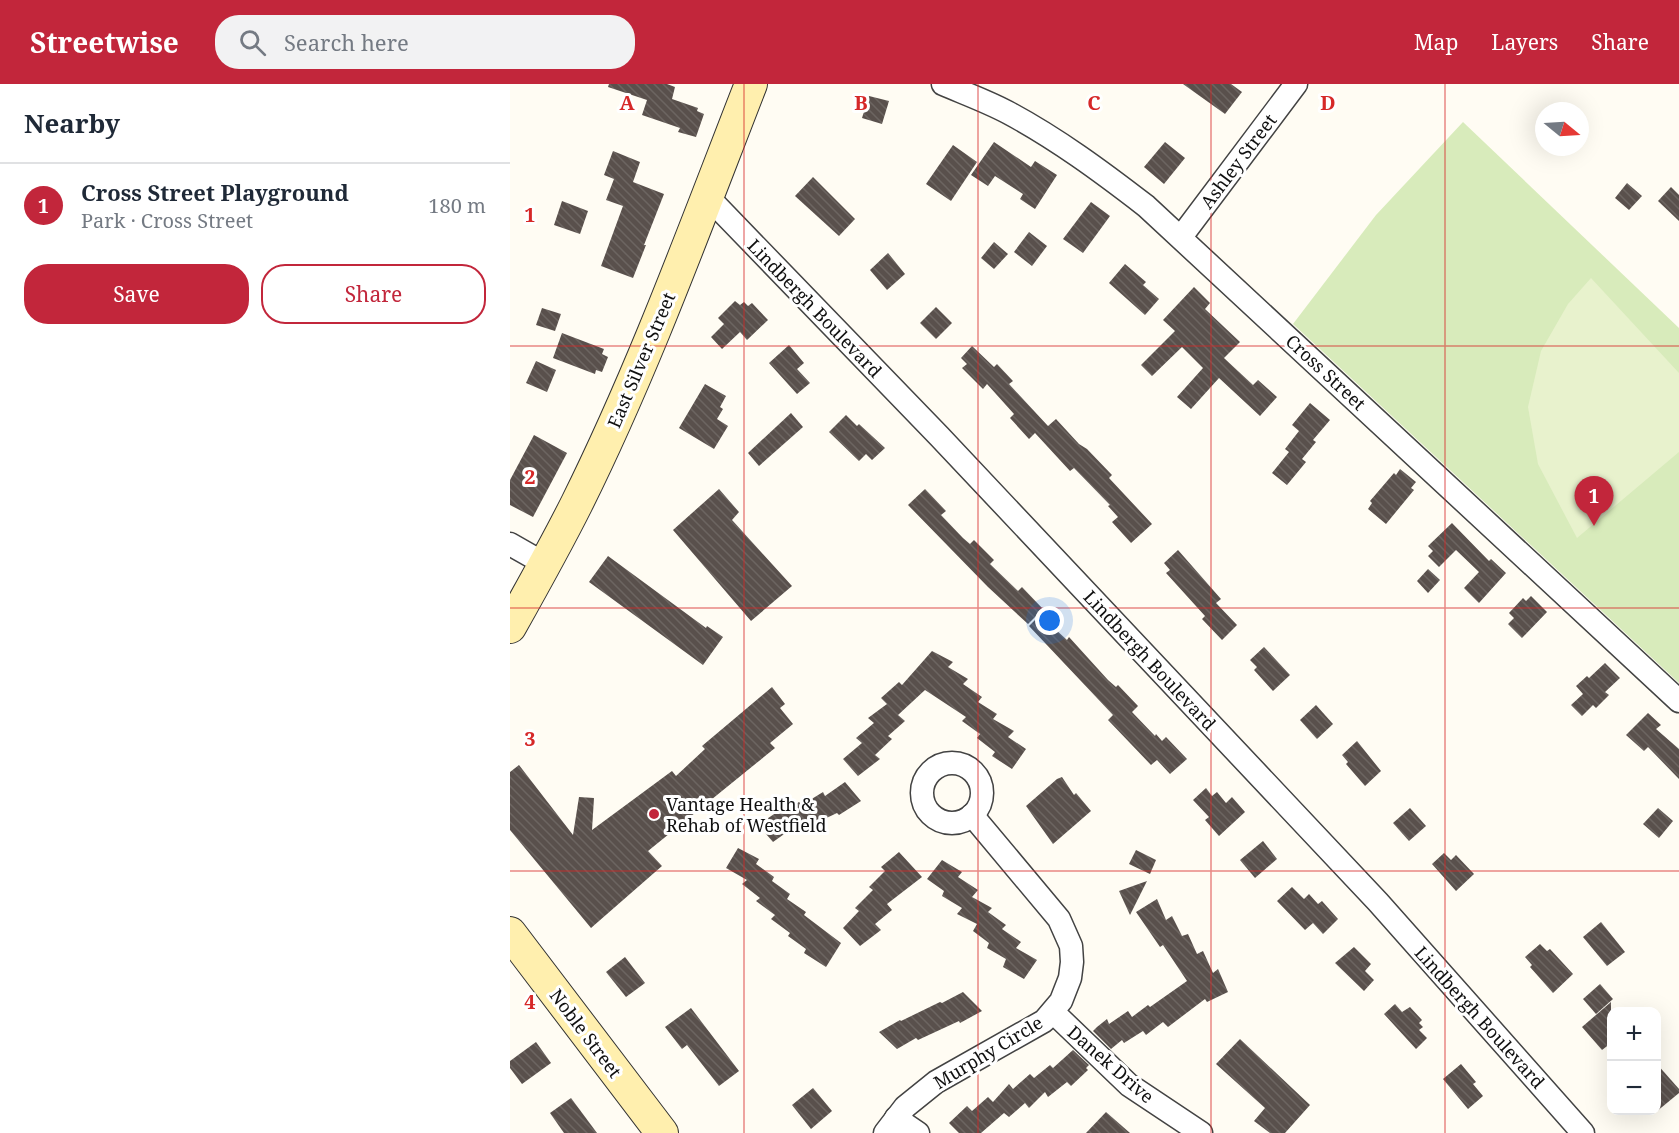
<!DOCTYPE html>
<meta charset="utf-8">
<style>
body{margin:0;font-family:"Noto Serif",serif;background:#f2f2f3;color:#1f2937}
.controls{position:absolute;right:18px;bottom:18px;display:grid;overflow:hidden;border-radius:12px;box-shadow:0 6px 24px #0002}
.controls button{width:54px;height:54px;display:grid;place-items:center;padding:0;border:0;border-bottom:2px solid #e0e1e3;background:#fff;color:#1f2937;font:30px sans-serif}
.compass{position:absolute;left:1025px;top:18px;width:54px;height:54px;border-radius:50%;background:#fff;box-shadow:0 6px 24px #0002;rotate:108deg}
.you{position:absolute;left:540px;top:537px;width:21px;height:21px;margin:-15px;border:4px solid #fff;border-radius:50%;background:#1a73e8;box-shadow:0 0 0 9px #1a73e833}
.badge{display:grid;place-items:center;width:39px;height:39px;border-radius:50%;background:#c2263b;color:#fff;font-size:20px;font-weight:700}
.pin{position:absolute;translate:-50% -50px;filter:drop-shadow(0 2px 3px #0008)}
.pin::after{content:'';position:absolute;top:32px;width:21px;height:18px;background:inherit;clip-path:polygon(0 0,100% 0,50% 100%)}
.list{margin:0;padding:0;list-style:none}
h2{display:flex;justify-content:space-between;align-items:center;height:78px;margin:0;padding:0 24px;font-size:26px}
h2 small{font-size:20px;font-weight:400;color:#747a83}
.list li{display:grid;grid-template-columns:39px 1fr auto;gap:18px;align-items:center;box-sizing:border-box;height:84px;padding:0 24px;border-top:2px solid #e0e1e3}
.list b{display:block;font-size:22px;white-space:nowrap}
.list p{margin:0;font-size:20px;white-space:nowrap;color:#747a83}
.list em{font-size:20px;font-style:normal;color:#747a83}
.actions{display:flex;gap:12px;padding:18px 24px}
.actions a{flex:1;padding:14px 0;border:2px solid #c2263b;border-radius:24px;text-align:center;font-size:21px;color:#c2263b}
.actions .main{background:#c2263b;color:#fff}
.icon{flex:none;width:33px;height:33px;fill:none;stroke:currentColor;stroke-width:2;stroke-linecap:round;stroke-linejoin:round}
.map{position:relative;flex:none;width:1169px;height:1049px;overflow:hidden}
header{display:flex;align-items:center;gap:36px;box-sizing:border-box;height:84px;padding:0 30px;background:#c2263b;color:#fff}
header strong{font-size:28px}
nav{display:flex;gap:33px;margin-inline-start:auto;font-size:21px}
.search{width:420px;height:54px;background:#f2f2f3;display:flex;align-items:center;gap:15px;box-sizing:border-box;padding:0 21px;border-radius:24px;color:#747a83;font-size:22px}
main{display:flex}
aside{flex:1;background:#fff}
.map>svg:first-child{display:block}
.park{fill:#d8ebbb}
.pitch{fill:#e8f2cd}
.building{fill:url(#building-back-hatch)}
.lines{fill:none;stroke-linecap:round;stroke-linejoin:round}
.minor-casing{stroke:#434343;stroke-width:25}
.secondary-casing{stroke:#323232;stroke-width:34}
.minor{stroke:#fff;stroke-width:22}
.secondary{stroke:#ffefae;stroke-width:32}
.grid{fill:none;stroke:#d62828;stroke-width:1.5;stroke-opacity:0.55}
.poi-dot{fill:#c2263b;stroke:#fff;stroke-width:2}
.labels{text-anchor:middle;dominant-baseline:central;stroke-width:6;stroke-linejoin:round;paint-order:stroke}
.street-label{font-size:18px;fill:#101010;stroke:#fff}
.poi-label{font-size:18px;fill:#101010;stroke:#fff;text-anchor:start}
.grid-label{font-size:20px;text-anchor:middle;font-weight:bold;fill:#d62828;stroke:#fff;stroke-width:6;stroke-linejoin:round;paint-order:stroke}
</style>
<header>
<strong>Streetwise</strong>
<div class="search"><svg class="icon" aria-label="search" viewBox="0 0 24 24"><circle cx="10" cy="10" r="6"/><path d="M15 15l6 6"/></svg>Search here</div>
<nav><a>Map</a><a>Layers</a><a>Share</a></nav>
</header>
<main>
<aside>
<h2>Nearby<small></small></h2>
<ul class="list">
<li><span class="badge">1</span><div><b>Cross Street Playground</b><p>Park · Cross Street</p></div><em>180 m</em></li>
</ul>
<div class="actions"><a class="main">Save</a><a>Share</a></div>
</aside>
<div class="map">
<svg width="1169" height="1049" viewBox="0 0 1169 1049">
<defs>
<pattern id="building-back-hatch" width="6" height="6" patternUnits="userSpaceOnUse" patternTransform="scale(1.5)"><rect width="6" height="6" fill="#59504c"/><path d="M-1 5l2 2M0 0l6 6M5-1l2 2" fill="none" stroke="#6c6561"/></pattern>
</defs>
<rect width="100%" height="100%" fill="#fffcf3"/>
<polygon class="park" points="953,38 1169,244 1169,599 783,240 866,131"/>
<polygon class="pitch" points="1081,194 1169,289 1169,368 1067,454 1028,380 1018,323 1031,267 1058,220"/>
<g class="building">
<polygon points="99,0 157,0 165,3 162,15 188,24 187,27 194,30 186,53 168,48 170,44 132,31 137,16 98,3"/>
<polygon points="673,0 721,0 732,8 715,30"/>
<polygon points="359,12 379,17 372,40 352,34"/>
<polygon points="484,58 521,83 525,77 547,91 525,125 510,115 513,110 485,92 478,102 461,91"/>
<polygon points="655,58 675,74 654,100 634,83"/>
<polygon points="443,61 467,78 441,117 416,100"/>
<polygon points="103,67 130,78 123,98 154,110 134,161 136,161 123,194 91,182 113,122 96,116 104,95 94,91"/>
<polygon points="303,93 345,135 329,152 285,112"/>
<polygon points="1117,99 1132,112 1119,126 1105,114"/>
<polygon points="1161,103 1169,111 1169,137 1148,117"/>
<polygon points="52,117 78,127 70,150 44,141"/>
<polygon points="581,118 600,132 573,169 553,155"/>
<polygon points="519,148 537,162 522,182 504,168"/>
<polygon points="484,158 498,170 484,185 471,174"/>
<polygon points="378,169 395,190 377,206 360,186"/>
<polygon points="615,180 636,198 633,201 649,215 635,231 599,199"/>
<polygon points="684,203 700,219 695,225 730,258 714,274 743,301 748,296 767,313 750,332 709,294 681,325 667,313 693,284 672,263 642,292 631,281 665,247 653,236"/>
<polygon points="225,217 230,221 234,218 238,222 242,219 258,236 237,256 230,248 212,265 201,253 214,240 208,234"/>
<polygon points="426,223 442,239 426,255 410,239"/>
<polygon points="32,224 51,230 45,247 26,241"/>
<polygon points="52,249 94,265 92,270 98,273 92,288 86,286 85,290 43,274"/>
<polygon points="279,261 294,279 287,285 300,299 287,310 259,279"/>
<polygon points="462,262 484,283 487,280 503,297 499,300 538,342 546,335 569,360 577,365 602,391 599,394 642,440 621,459 602,438 608,433 598,422 600,421 564,384 560,387 525,349 519,355 500,334 504,330 477,300 473,305 452,284 457,280 451,274"/>
<polygon points="26,277 46,286 37,308 16,299"/>
<polygon points="195,300 216,312 210,323 213,325 207,335 218,342 204,365 169,344"/>
<polygon points="800,319 820,336 803,356 806,358 792,375 796,378 777,401 762,389 779,368 775,365 789,347 782,341"/>
<polygon points="281,329 293,343 249,382 238,369"/>
<polygon points="336,331 347,342 349,340 375,364 362,376 356,370 349,377 319,348"/>
<polygon points="24,351 57,369 23,433 0,421 0,396"/>
<polygon points="890,385 906,398 901,404 904,406 876,440 858,425 862,419 860,417 884,389 886,391"/>
<polygon points="209,405 229,428 222,436 282,502 241,537 163,446"/>
<polygon points="415,405 436,427 431,431 453,454 460,460 464,456 484,476 480,480 508,507 512,503 533,525 518,540 478,503 398,421"/>
<polygon points="942,439 979,477 981,475 996,489 969,519 954,504 969,488 946,466 929,483 918,472 923,467 918,462"/>
<polygon points="668,466 711,515 706,519 727,541 712,556 692,535 695,532 656,489 660,486 654,479"/>
<polygon points="98,472 196,544 197,542 213,553 193,581 79,498"/>
<polygon points="918,485 930,496 918,509 907,497"/>
<polygon points="1021,512 1037,528 1012,554 998,540 1004,534 999,529 1013,514 1016,517"/>
<polygon points="530,531 557,556 559,553 598,596 606,603 608,601 628,622 622,628 645,652 646,650 652,657 656,653 677,675 660,690 647,676 641,681 598,636 603,631 519,542"/>
<polygon points="754,563 780,591 763,607 744,586 747,583 740,576"/>
<polygon points="422,567 443,578 438,583 458,595 453,600 472,613 468,618 487,630 483,635 504,647 498,653 516,665 502,685 482,672 485,668 467,654 470,650 452,637 456,633 415,606 388,631 395,637 378,652 382,655 365,671 370,675 348,692 333,675 352,659 346,654 364,639 358,634 377,620 371,614 389,598 392,601"/>
<polygon points="1095,579 1110,594 1095,608 1099,611 1086,624 1083,621 1072,632 1061,621 1073,610 1066,602 1077,592 1079,594"/>
<polygon points="262,603 275,620 270,624 283,640 260,659 265,664 138,767 152,782 81,844 0,746 0,688 9,681 63,751 69,713 84,714 82,746 162,687 166,692 195,665 192,662"/>
<polygon points="806,621 823,640 807,655 790,636"/>
<polygon points="1138,629 1151,641 1146,645 1169,665 1169,695 1138,663 1134,667 1116,651"/>
<polygon points="847,657 871,687 855,702 836,680 838,678 832,671"/>
<polygon points="552,693 564,711 566,709 581,727 543,760 516,722 547,695"/>
<polygon points="335,698 351,717 329,731 327,729 287,748 284,743 263,758 248,741 270,726 272,729 289,718 292,721 313,708 315,712"/>
<polygon points="696,704 702,712 707,708 716,719 722,713 735,728 709,752 695,736 699,733 683,716"/>
<polygon points="900,724 916,742 899,757 883,739"/>
<polygon points="1148,724 1163,737 1149,754 1133,740"/>
<polygon points="753,757 767,775 745,794 730,776"/>
<polygon points="228,764 249,775 246,780 264,793 262,797 280,810 277,815 296,828 294,831 331,859 316,883 294,869 296,865 278,852 280,849 261,835 265,831 246,817 250,814 232,800 237,796 216,784"/>
<polygon points="626,766 646,776 640,790 619,780"/>
<polygon points="389,768 412,793 377,820 382,826 365,840 371,846 350,862 333,844 349,827 345,824 363,806 359,803 375,787 371,783"/>
<polygon points="934,769 941,776 946,771 964,790 946,807 922,780"/>
<polygon points="432,776 452,788 448,793 468,806 462,813 482,824 478,828 496,841 492,845 511,858 506,864 527,876 514,895 493,883 496,875 477,864 479,859 463,847 467,840 447,830 452,824 432,812 434,807 417,795"/>
<polygon points="637,797 620,831 609,807"/>
<polygon points="782,803 794,815 799,810 808,820 812,817 828,835 813,850 803,839 795,846 767,817"/>
<polygon points="647,815 656,836 662,832 672,852 678,850 687,870 693,867 703,889 708,885 718,908 697,918 695,915 658,943 653,938 636,951 633,947 614,959 612,956 601,965 583,947 587,943 597,935 599,940 618,927 622,933 638,921 640,923 677,897 653,861 650,863 626,828"/>
<polygon points="1091,838 1115,868 1097,882 1073,853"/>
<polygon points="1030,860 1037,867 1040,865 1063,890 1043,909 1020,883 1022,881 1015,873"/>
<polygon points="844,863 861,880 855,887 864,896 854,907 825,879"/>
<polygon points="115,873 135,899 116,913 96,888"/>
<polygon points="1090,900 1103,915 1086,930 1073,915"/>
<polygon points="453,908 472,927 450,939 449,937 408,956 406,954 387,965 369,948 390,936 391,937 430,918 432,919"/>
<polygon points="1101,918 1101,959 1092,966 1072,943"/>
<polygon points="885,920 892,928 900,923 912,936 909,939 913,943 909,946 917,954 906,965 874,930"/>
<polygon points="181,924 229,987 209,1002 177,961 172,965 155,943"/>
<polygon points="730,955 800,1021 775,1049 760,1049 744,1037 755,1024 706,980"/>
<polygon points="26,958 41,979 12,1000 0,984 0,977"/>
<polygon points="563,966 579,981 576,984 578,986 561,1002 557,998 538,1013 535,1008 519,1024 515,1019 499,1033 494,1029 471,1049 449,1049 439,1039 457,1022 462,1027 478,1013 483,1018 499,1000 503,1005 520,990 524,994 540,981 543,984"/>
<polygon points="1146,979 1169,1005 1169,1009 1146,1028"/>
<polygon points="951,980 966,998 963,1000 973,1012 958,1025 933,995"/>
<polygon points="303,1004 322,1027 301,1045 282,1021"/>
<polygon points="61,1014 87,1049 54,1049 40,1029"/>
<polygon points="596,1028 620,1049 576,1049"/>
</g>
<g class="lines">
<defs>
<g id="minor">
<path d="M433 0C454 9 476 17 497 28 546 54 592 88 636 122L1169 617"/>
<polyline points="197,112 429,352 868,818 1073,1049"/>
<polyline points="671,153 786,0"/>
<polyline points="0,460 35,480"/>
<circle cx="442" cy="709" r="30"/>
<polyline points="543,928 619,1001 691,1049"/>
<polyline points="386,1034 408,1049"/>
<polyline points="375,1049 395,1023 426,998 534,937 551,917 560,894 562,878 561,862 549,835 462,731"/>
</g>
<g id="secondary">
<path d="M0 543C23 502 46 461 67 419 134 284 186 141 241 0"/>
<polyline points="0,849 152,1049"/>
</g>
</defs>
<use href="#minor" class="minor-casing"/>
<use href="#secondary" class="secondary-casing"/>
<use href="#minor" class="minor"/>
<use href="#secondary" class="secondary"/>
</g>
<path class="grid" d="M234 0V1049M468 0V1049M701 0V1049M935 0V1049M0 262H1169M0 524H1169M0 787H1169"/>
<circle class="poi-dot" cx="144" cy="730" r="6"/>
<g class="labels">
<g class="street-label">
<text transform="translate(728 77) rotate(-53)">Ashley Street</text>
<text transform="translate(305 224) rotate(46)">Lindbergh Boulevard</text>
<text transform="translate(131 276) rotate(-67)">East Silver Street</text>
<text transform="translate(816 288) rotate(43)">Cross Street</text>
<text transform="translate(640 576) rotate(47)">Lindbergh Boulevard</text>
<text transform="translate(970 933) rotate(48)">Lindbergh Boulevard</text>
<text transform="translate(76 949) rotate(53)">Noble Street</text>
<text transform="translate(478 968) rotate(-31)">Murphy Circle</text>
<text transform="translate(601 980) rotate(41)">Danek Drive</text>
</g>
<g class="poi-label">
<text x="156" y="720">Vantage Health &amp;<tspan x="156" dy="21">Rehab of Westfield</tspan></text>
</g>
</g>
<g class="grid-label">
<text x="117" y="26">A</text>
<text x="351" y="26">B</text>
<text x="584" y="26">C</text>
<text x="818" y="26">D</text>
<text x="20" y="138">1</text>
<text x="20" y="400">2</text>
<text x="20" y="662">3</text>
<text x="20" y="925">4</text>
</g>
</svg>
<div class="controls">
<button>+</button>
<button>−</button>
</div>
<svg class="compass" viewBox="-18 -18 36 36"><path d="M0-13l5 13h-10z" fill="#e53935"/><path d="M0 13l5-13h-10z" fill="#747a83"/></svg>
<div class="you"></div>
<div class="pin badge" style="left:1084px;top:442px">1</div>
</div>
</main>
